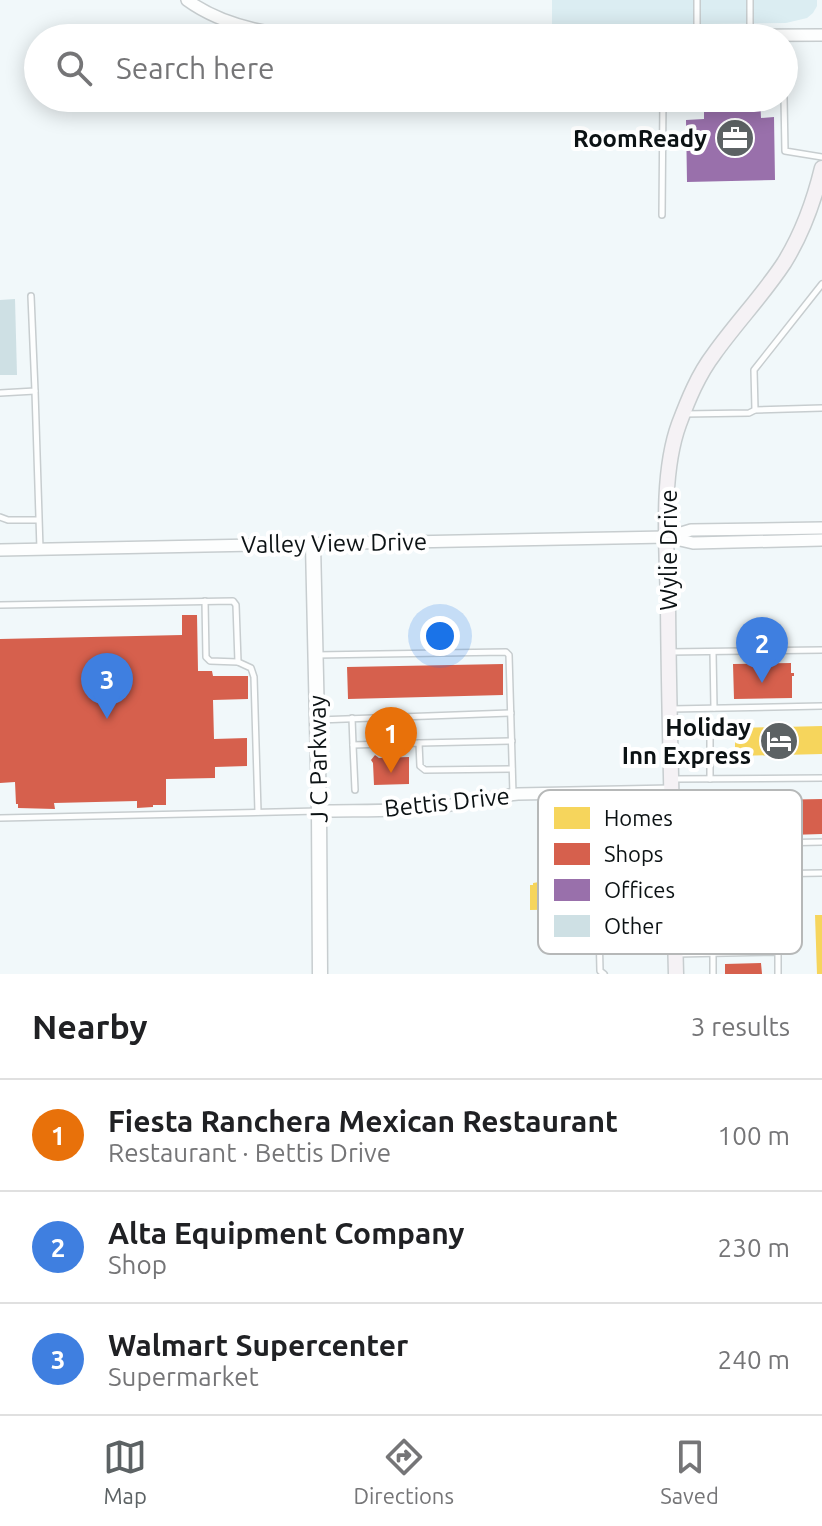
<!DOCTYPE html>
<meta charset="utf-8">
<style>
body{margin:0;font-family:Ubuntu,sans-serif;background:#f6f6f6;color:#202124}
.you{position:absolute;left:440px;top:636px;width:28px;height:28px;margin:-20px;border:6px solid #fff;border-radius:50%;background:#1a73e8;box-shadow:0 0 0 12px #1a73e833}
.badge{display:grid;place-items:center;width:52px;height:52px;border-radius:50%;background:#5c6264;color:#fff;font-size:26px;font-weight:700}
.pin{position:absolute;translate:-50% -66px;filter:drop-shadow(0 2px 4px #0008)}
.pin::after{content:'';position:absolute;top:42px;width:28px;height:24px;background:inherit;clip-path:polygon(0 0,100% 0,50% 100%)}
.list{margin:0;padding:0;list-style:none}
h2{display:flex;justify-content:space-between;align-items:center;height:104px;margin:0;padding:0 32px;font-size:34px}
h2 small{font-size:26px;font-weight:400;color:#757577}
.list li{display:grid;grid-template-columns:52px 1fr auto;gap:24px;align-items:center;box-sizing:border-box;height:112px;padding:0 32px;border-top:2px solid #e0e0e0}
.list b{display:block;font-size:30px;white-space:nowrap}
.list p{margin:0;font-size:26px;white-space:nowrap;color:#757577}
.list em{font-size:26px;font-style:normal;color:#757577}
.icon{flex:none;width:44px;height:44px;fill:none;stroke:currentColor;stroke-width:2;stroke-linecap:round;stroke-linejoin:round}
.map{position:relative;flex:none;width:822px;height:974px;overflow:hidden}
.search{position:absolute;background:#fff;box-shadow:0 4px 20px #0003;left:24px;right:24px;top:24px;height:88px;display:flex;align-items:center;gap:20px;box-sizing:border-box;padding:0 28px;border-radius:44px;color:#757577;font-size:30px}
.sheet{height:440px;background:#fff}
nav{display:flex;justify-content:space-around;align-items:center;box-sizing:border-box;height:112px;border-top:2px solid #e0e0e0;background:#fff;font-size:22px;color:#757577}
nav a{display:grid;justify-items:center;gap:4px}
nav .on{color:#5c6264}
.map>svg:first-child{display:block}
.built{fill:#dbedf2}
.homes{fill:#f6d55c}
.shops{fill:#d6604d}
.offices{fill:#9970ab}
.building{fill:#cee0e4}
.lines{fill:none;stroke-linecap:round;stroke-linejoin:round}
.service-casing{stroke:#c7cdcf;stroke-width:8}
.minor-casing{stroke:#c7cdcf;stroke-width:14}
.tertiary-casing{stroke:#c7cdcf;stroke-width:17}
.secondary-casing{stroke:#c7cdcf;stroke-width:17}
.service{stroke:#fdfefe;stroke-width:5}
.minor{stroke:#fdfefe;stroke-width:11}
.tertiary{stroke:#fdfefe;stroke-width:14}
.secondary{stroke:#f5f2f5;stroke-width:14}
.labels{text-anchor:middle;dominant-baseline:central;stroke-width:8;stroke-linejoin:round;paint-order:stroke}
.poi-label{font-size:24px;font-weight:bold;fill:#0c1214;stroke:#fff;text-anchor:end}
.street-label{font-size:24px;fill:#0c1214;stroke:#fff}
.key{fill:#fff;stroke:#b6b8b8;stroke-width:2}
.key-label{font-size:22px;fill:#0c1214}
</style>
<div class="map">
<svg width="822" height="974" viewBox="0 0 822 974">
<rect width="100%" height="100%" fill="#f1f8fa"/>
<polygon class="built" points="552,0 817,0 817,6 813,13 807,18 786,23 552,26"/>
<g class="homes">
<polygon points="822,726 822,754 735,756 735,728"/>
<polygon points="587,877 587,882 602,881 602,879 615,878 615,880 620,880 621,884 626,884 627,908 530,910 530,885 533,885 533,883 553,880 554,882 564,882 564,878"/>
<polygon points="815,915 822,915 822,974 817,974"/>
</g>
<g class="shops">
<polygon points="182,615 197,615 198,671 212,671 213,676 248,676 248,699 213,700 214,739 247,738 247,766 215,767 215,778 166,779 166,805 153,805 153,807 137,808 137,801 54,803 55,809 18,808 18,804 16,804 15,782 0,783 0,639 182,635"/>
<polygon points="791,663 791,673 794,673 794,676 792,676 792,698 734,699 733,664"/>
<polygon points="503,664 503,695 348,699 347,667"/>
<polygon points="375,755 379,758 409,757 409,784 374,785 373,763 371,760"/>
<polygon points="822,799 822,834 790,835 790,839 769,840 769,819 773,819 773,800"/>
<polygon points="761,963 762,974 725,974 725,964"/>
</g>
<polygon class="offices" points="704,98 760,98 761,118 774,117 775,180 687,182 686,120 704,119"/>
<polygon class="building" points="15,299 17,375 0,375 0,300"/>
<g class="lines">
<defs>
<g id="service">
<polyline points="697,0 697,35"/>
<polyline points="750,0 750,35"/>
<polyline points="784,98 785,151 822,157"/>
<polyline points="662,215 663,98"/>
<polyline points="35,391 40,549"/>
<polyline points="0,393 35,391 31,296"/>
<polyline points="755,410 754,370 822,284"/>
<polyline points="684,414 749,413 755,410 822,408"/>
<polyline points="0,517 8,520 38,520"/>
<polyline points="205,601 206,657 210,661 238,662"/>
<polyline points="0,605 233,601 236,605 238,662 251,668 254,677 258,812"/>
<polyline points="669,652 822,650"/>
<polyline points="713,652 714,708"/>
<polyline points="316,655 506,652 509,655 513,794"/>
<polyline points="671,709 822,706"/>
<polyline points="352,718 353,745 419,743 420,766 425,770 512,769"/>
<polyline points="318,720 511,713"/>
<polyline points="710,728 710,779"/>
<polyline points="419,743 512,741"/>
<polyline points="353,745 355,790"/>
<polyline points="672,779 822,778"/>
<polyline points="561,794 563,848 566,853 672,852"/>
<polyline points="0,818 319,811"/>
<polyline points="562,825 627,824 634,826 636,852"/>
<polyline points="764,843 763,814 711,815 712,875 822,873"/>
<polyline points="674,845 822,842"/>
<polyline points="713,953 713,974"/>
<polyline points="676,954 778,952 778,974"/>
<polyline points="604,974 600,971 599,928 674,927"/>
</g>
<g id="minor">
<path d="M187 0C227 29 278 35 326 38L822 35"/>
<polyline points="668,537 691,530 822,528"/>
<polyline points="0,550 667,537 693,543 822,540"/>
<path d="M319 811C360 810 403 812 444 806 469 803 493 796 518 794L672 791"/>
</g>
<polyline id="tertiary" points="313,544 319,811 320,974"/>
<path id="secondary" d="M676 974C673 851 669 728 668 605 667 550 660 476 679 424 688 400 698 375 714 354 736 323 763 295 784 263 802 234 814 201 822 168"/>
</defs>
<use href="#service" class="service-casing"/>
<use href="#minor" class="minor-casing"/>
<use href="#tertiary" class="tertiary-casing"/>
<use href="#secondary" class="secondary-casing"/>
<use href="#service" class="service"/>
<use href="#minor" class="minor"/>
<use href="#tertiary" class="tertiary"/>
<use href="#secondary" class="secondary"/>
</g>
<defs>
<symbol id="office-disc" viewBox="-11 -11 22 22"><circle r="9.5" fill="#5c6264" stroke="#fff"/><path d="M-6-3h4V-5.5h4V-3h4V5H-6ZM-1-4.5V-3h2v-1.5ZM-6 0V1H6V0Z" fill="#fff"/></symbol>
<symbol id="hotel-disc" viewBox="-11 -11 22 22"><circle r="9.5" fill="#5c6264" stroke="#fff"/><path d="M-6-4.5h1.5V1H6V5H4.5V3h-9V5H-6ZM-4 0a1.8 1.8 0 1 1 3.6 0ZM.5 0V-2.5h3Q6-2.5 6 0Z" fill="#fff"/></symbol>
</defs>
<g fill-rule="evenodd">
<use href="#office-disc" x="713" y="116" width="44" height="44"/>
<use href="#hotel-disc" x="757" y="719" width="44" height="44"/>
</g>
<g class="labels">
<g class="poi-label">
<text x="707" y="138">RoomReady</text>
<text x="751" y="727">Holiday<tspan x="751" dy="28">Inn Express</tspan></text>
</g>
<g class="street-label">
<text transform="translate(334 543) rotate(-1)">Valley View Drive</text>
<text transform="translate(668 550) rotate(-90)">Wylie Drive</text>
<text transform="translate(318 759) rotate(-91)">J C Parkway</text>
<text transform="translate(447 802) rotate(-6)">Bettis Drive</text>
</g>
</g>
<rect x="538" y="790" width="264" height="164" rx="12" class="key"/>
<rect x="554" y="807" width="36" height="22" fill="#f6d55c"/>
<rect x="554" y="843" width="36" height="22" fill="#d6604d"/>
<rect x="554" y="879" width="36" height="22" fill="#9970ab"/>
<rect x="554" y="915" width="36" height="22" fill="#cee0e4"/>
<g class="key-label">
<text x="604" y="826">Homes</text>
<text x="604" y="862">Shops</text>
<text x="604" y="898">Offices</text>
<text x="604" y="934">Other</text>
</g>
</svg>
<div class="you"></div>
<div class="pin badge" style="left:391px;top:773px;background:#e8710a">1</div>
<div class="pin badge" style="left:762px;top:683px;background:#3f7fe0">2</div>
<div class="pin badge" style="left:107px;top:719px;background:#3f7fe0">3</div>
<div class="search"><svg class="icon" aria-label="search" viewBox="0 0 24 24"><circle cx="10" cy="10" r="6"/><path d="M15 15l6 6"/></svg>Search here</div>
</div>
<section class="sheet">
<h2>Nearby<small>3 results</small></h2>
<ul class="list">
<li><span class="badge" style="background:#e8710a">1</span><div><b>Fiesta Ranchera Mexican Restaurant</b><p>Restaurant · Bettis Drive</p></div><em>100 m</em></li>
<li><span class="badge" style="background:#3f7fe0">2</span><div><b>Alta Equipment Company</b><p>Shop</p></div><em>230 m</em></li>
<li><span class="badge" style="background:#3f7fe0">3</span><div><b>Walmart Supercenter</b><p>Supermarket</p></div><em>240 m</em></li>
</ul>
</section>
<nav>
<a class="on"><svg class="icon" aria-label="map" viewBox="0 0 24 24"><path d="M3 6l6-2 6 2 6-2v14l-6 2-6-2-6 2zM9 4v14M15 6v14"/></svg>Map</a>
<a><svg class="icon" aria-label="directions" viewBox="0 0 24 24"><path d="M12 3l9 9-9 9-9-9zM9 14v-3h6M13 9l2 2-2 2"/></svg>Directions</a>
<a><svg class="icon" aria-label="saved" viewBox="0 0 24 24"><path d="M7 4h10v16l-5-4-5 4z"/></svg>Saved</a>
</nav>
